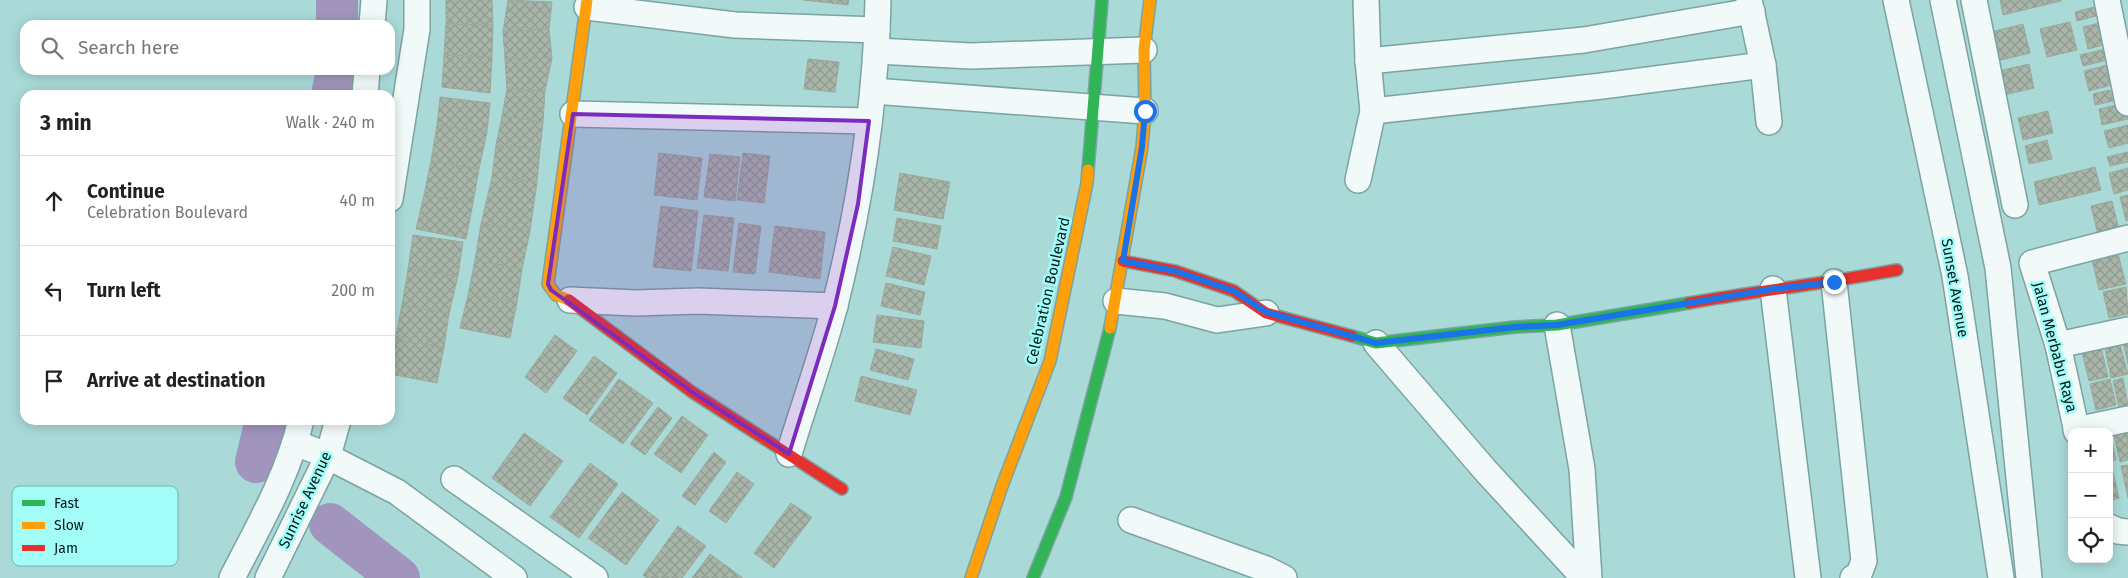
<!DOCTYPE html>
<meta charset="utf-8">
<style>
body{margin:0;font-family:"Fira Sans",sans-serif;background:#f2f2f2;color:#222}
.controls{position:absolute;right:15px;bottom:15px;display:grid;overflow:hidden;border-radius:10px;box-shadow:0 2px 12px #0003}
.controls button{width:45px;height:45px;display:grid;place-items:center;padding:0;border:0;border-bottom:1px solid #e0e0e0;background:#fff;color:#222;font:25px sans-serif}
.stop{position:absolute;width:15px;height:15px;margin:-11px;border:4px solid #1a73e8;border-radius:50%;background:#fff}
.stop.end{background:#1a73e8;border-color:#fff;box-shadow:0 1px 5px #0008}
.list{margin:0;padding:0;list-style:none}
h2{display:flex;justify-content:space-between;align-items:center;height:65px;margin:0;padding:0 20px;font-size:21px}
h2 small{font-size:16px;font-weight:400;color:#767676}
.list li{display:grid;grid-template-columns:32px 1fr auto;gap:15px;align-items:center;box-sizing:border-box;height:90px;padding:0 20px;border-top:1px solid #e0e0e0}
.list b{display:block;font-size:19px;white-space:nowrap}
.list p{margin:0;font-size:16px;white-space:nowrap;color:#767676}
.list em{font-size:16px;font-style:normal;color:#767676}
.icon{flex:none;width:28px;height:28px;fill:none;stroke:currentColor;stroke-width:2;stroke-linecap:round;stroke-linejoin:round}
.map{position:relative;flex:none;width:2128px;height:578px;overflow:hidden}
.search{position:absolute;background:#fff;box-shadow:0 2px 12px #0003;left:20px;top:20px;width:375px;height:55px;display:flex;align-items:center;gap:12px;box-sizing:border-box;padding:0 18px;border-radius:15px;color:#767676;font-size:19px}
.panel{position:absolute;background:#fff;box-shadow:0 2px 12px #0003;left:20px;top:90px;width:375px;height:335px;border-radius:15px}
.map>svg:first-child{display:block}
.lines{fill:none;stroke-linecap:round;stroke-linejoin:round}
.river{stroke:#a195bd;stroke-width:42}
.building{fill:url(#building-cross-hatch);stroke:#9ba99e}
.street-casing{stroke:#7ba3a2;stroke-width:28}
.fast-casing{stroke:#7ba3a2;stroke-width:14}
.slow-casing{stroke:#7ba3a2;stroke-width:14}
.jam-casing{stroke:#7ba3a2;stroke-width:14}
.street{stroke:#f2f9f9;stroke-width:25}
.fast{stroke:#30b455;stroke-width:11}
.slow{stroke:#ff9f0a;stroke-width:11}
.jam{stroke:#e5322d;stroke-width:11}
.route{stroke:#1a73e8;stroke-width:6}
.marked{fill:#7b2cbf;fill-opacity:0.2;stroke:#7b2cbf;stroke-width:4;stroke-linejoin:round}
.labels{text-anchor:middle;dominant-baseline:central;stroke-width:5;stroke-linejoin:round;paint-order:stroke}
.street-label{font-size:15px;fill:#001717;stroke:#a2fcf8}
.key{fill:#a2fcf8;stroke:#71b7b4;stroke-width:1}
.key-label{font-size:14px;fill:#001717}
</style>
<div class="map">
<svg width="2128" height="578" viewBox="0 0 2128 578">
<defs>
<pattern id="building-cross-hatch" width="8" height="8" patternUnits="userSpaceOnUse" patternTransform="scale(1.25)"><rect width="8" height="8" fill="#a8b5a8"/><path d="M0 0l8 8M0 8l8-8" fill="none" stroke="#8f9b90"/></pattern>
</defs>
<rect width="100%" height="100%" fill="#a9dad8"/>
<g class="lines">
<g class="river">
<polyline points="337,0 337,25"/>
<polyline points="332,95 337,70"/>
<polyline points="256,462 266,420"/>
<polyline points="330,524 399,578"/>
</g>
</g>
<g class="building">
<polygon points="446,0 492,0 493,25 446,24"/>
<polygon points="508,0 552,2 549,29 503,32"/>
<polygon points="803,0 849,0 848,5"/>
<polygon points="2000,0 2061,0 2061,1 2003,15"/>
<polygon points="2098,6 2100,15 2077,21 2075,12"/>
<polygon points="2107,21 2112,43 2088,49 2083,27"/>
<polygon points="2070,22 2077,50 2047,57 2040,29"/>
<polygon points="446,24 493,25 492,57 444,55"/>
<polygon points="2023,24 2030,53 1993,62 1987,33"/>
<polygon points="549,29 552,58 505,59 503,32"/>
<polygon points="2110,48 2112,59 2083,66 2080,55"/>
<polygon points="444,55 492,57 490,93 442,87"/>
<polygon points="552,58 545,91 507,89 505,59"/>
<polygon points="808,59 839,62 835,92 804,89"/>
<polygon points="2029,64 2034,88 2004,95 1998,71"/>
<polygon points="2111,64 2115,84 2089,91 2084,71"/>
<polygon points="507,89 545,91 543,122 502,116"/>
<polygon points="2110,90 2113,101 2095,105 2093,94"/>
<polygon points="440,97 490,103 487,132 437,125"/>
<polygon points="2125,103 2128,119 2102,125 2099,109"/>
<polygon points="2048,111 2053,133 2023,140 2018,118"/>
<polygon points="502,116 543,122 540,149 496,145"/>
<polygon points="437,125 487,132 479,169 431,161"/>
<polygon points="2128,125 2128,143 2109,148 2104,131"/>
<polygon points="2047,140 2052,159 2029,164 2025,146"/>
<polygon points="496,145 540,149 537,182 492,177"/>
<polygon points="2128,152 2128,162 2110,166 2107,157"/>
<polygon points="659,153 702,158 697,200 654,195"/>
<polygon points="743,153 770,156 764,203 737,200"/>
<polygon points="710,154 740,157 735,201 704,197"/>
<polygon points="431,161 479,169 473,203 424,195"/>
<polygon points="2095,167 2101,190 2039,205 2034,182"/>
<polygon points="2128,168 2128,190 2114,194 2109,173"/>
<polygon points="900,173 950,182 943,219 894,210"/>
<polygon points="492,177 537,182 530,231 481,224"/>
<polygon points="424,195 473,203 466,239 416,229"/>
<polygon points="2128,195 2128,220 2126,221 2120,197"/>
<polygon points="2112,201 2119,229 2098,235 2091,206"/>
<polygon points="661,206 698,211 691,271 653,267"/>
<polygon points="704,215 734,218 728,271 697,268"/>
<polygon points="897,218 941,226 937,249 893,241"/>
<polygon points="739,223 761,226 755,274 733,272"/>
<polygon points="481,224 530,231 522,269 475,260"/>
<polygon points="775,226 825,232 820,279 769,272"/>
<polygon points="413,235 463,242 458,276 408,269"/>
<polygon points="893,247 931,256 924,285 886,276"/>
<polygon points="2118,254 2126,284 2099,290 2092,260"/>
<polygon points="475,260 522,269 517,302 468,295"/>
<polygon points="408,269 458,276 449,314 402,305"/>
<polygon points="886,283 925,292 920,315 881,306"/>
<polygon points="2126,287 2128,314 2109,318 2103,292"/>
<polygon points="468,295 517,302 510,338 460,328"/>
<polygon points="402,305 449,314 444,347 395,340"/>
<polygon points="877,315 924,321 921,348 873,342"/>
<polygon points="555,335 577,351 546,393 525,377"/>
<polygon points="395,340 444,347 437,383 390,374 390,360"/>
<polygon points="2128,341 2128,364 2123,342"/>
<polygon points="2100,343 2108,377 2089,381 2081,348"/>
<polygon points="2120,345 2128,374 2111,378 2105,348"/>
<polygon points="876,349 914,359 908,380 870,370"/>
<polygon points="594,356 617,373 587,415 563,398"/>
<polygon points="861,376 917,390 910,415 855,401"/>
<polygon points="2123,378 2128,405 2119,407 2113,381"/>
<polygon points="619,379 653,403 623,444 589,420"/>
<polygon points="2110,379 2116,405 2096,410 2090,384"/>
<polygon points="658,407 672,418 645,455 630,444"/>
<polygon points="682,416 708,435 681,473 654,454"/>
<polygon points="2128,431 2128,460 2120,462 2114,435"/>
<polygon points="524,433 563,461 530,506 492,478"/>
<polygon points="2110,435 2116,460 2109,461 2109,436"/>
<polygon points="714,452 726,462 695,505 682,496"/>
<polygon points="590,463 618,484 579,538 550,517"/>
<polygon points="2128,465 2128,498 2121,466"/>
<polygon points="2109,468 2112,468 2119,498 2109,501"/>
<polygon points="737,472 754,484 726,523 709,511"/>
<polygon points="622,492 659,520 626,565 588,538"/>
<polygon points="791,503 812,517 774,568 754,553"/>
<polygon points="678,526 706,546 682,578 647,578 643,575"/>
<polygon points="710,554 743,578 692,578"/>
</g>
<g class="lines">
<defs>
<g id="street">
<polyline points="1749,0 1763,65 1769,122"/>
<polyline points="1896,0 1955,276 2001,578"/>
<polyline points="1943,0 1998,268 2029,578"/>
<polyline points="1974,0 2015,205"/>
<polyline points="2107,0 2128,103"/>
<polyline points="587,7 735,25 877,30"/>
<polyline points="372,25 374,0"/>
<polyline points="877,51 971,56 1144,50"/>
<polyline points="1368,61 1584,40 1752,11"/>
<polyline points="873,91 1145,111"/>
<polyline points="365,95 367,70"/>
<polyline points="1373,111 1602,86 1763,65"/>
<polyline points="573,114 869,121"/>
<polyline points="1358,180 1373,111 1368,61 1366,0"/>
<polyline points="390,199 417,29 417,0"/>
<polyline points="1834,282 1864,561 1859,574 1853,578"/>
<polyline points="1773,289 1808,578"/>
<polyline points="570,300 636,303 698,301 835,306"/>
<polyline points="1116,301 1165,306 1217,320 1266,313"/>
<polyline points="1557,325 1582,469 1589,578"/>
<polyline points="1376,343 1485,470 1584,578"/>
<polyline points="2058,345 2128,330"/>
<polyline points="2076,430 2128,419"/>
<polyline points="2077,432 2058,345 2032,263 2128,238"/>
<polyline points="295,443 319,452 397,492 514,578"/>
<path d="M789 454C804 404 822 355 835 305 860 205 876 103 878 0"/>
<polyline points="454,479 595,578"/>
<polyline points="1131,520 1266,569 1284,578"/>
<polyline points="2109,527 2118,531 2128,532"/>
<path d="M232 578C258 527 288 476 301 420"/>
<polyline points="268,578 328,456 338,420"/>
</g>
<g id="fast">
<polyline points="1088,170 1102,0"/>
<polyline points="1352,336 1376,343 1515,327 1557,325 1689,303"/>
<polyline points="1033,578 1066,497 1110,328"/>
</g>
<g id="slow">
<polyline points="569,300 556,295 548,284 587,0"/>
<polyline points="1110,328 1142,147 1145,111 1144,50 1150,0"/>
<polyline points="971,578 1002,486 1050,361 1087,183 1088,170"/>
</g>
<g id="jam">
<polyline points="1123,261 1175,271 1234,291 1266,313 1352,336"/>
<polyline points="569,300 692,392 842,489"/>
<path d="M1689 303C1758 291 1828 283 1897 270"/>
</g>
</defs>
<use href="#street" class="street-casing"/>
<use href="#fast" class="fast-casing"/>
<use href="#slow" class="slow-casing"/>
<use href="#jam" class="jam-casing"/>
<use href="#street" class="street"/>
<use href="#fast" class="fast"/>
<use href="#slow" class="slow"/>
<use href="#jam" class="jam"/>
</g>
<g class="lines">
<polyline class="route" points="1145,111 1142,147 1123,261 1175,271 1234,291 1266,312 1376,343 1515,327 1557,325 1773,289 1834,282"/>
</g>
<path class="marked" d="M573 114 869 121 858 204 835 306 789 454 692 392 551 290 548 284Z"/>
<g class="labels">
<g class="street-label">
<text transform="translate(1955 288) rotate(80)">Sunset Avenue</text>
<text transform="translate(1048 291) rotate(-77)">Celebration Boulevard</text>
<text transform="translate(2055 347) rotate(75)">Jalan Merbabu Raya</text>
<text transform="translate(305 500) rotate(-65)">Sunrise Avenue</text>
</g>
</g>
<rect x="12" y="486" width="166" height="80" rx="8" class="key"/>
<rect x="22" y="500" width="23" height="6" fill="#30b455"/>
<rect x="22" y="522" width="23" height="7" fill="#ff9f0a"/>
<rect x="22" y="545" width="23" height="6" fill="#e5322d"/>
<g class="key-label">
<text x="54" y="508">Fast</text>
<text x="54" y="530">Slow</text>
<text x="54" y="553">Jam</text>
</g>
</svg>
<div class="controls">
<button>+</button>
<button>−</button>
<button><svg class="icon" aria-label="locate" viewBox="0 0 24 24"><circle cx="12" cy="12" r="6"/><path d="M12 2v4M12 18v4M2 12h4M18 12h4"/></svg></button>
</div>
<div class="stop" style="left:1145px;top:111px"></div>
<div class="stop end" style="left:1834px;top:282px"></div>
<div class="search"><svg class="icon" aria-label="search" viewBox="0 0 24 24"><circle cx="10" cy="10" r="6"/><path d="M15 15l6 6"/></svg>Search here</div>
<section class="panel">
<h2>3 min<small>Walk · 240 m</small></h2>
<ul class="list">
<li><svg class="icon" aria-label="ahead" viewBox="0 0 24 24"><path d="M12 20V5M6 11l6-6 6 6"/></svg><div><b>Continue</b><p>Celebration Boulevard</p></div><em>40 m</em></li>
<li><svg class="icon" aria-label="left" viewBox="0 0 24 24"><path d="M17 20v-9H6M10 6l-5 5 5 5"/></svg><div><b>Turn left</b></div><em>200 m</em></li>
<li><svg class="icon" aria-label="arrive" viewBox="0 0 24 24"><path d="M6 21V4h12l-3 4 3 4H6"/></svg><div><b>Arrive at destination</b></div></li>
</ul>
</section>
</div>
